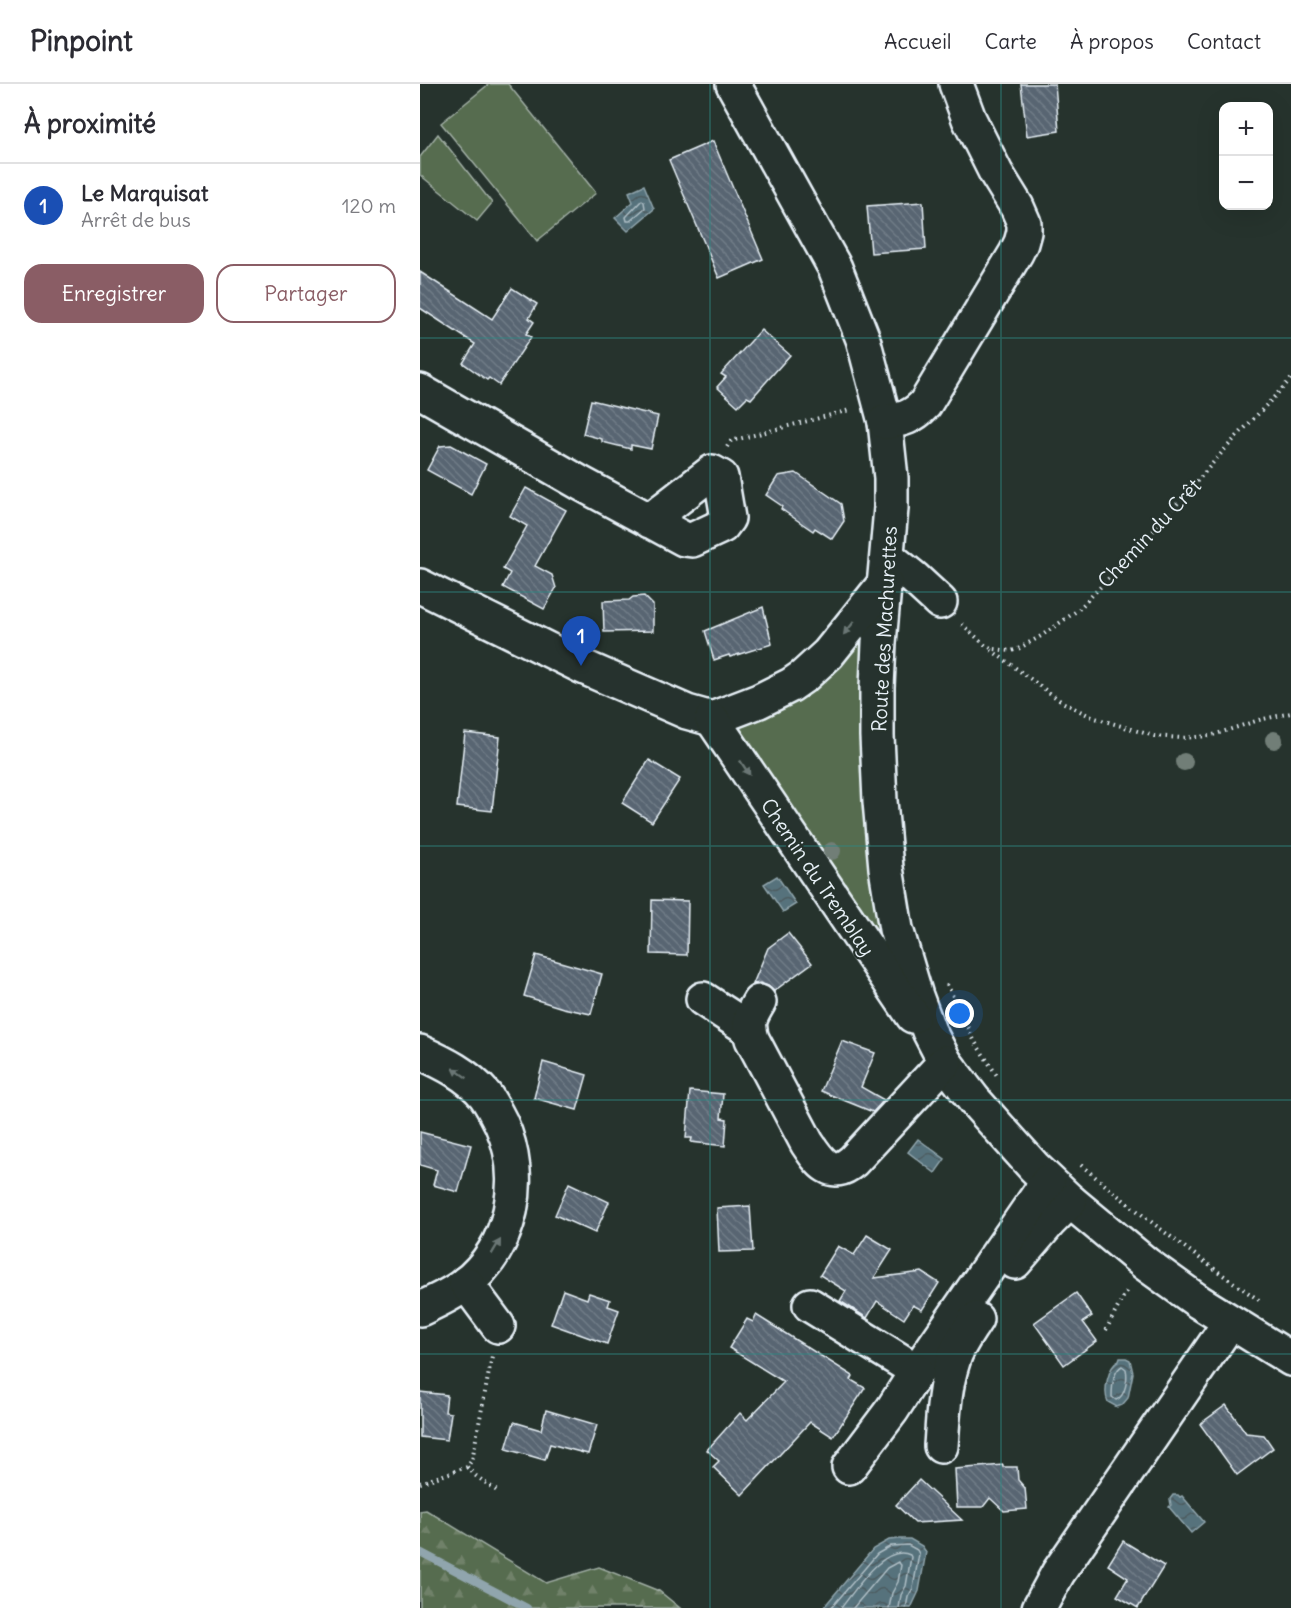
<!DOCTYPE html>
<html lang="fr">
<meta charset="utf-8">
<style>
body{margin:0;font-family:Delius,sans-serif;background:#f2f2f3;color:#2b2b33}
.controls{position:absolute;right:18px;top:18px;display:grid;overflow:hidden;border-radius:12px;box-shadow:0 6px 24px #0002}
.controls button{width:54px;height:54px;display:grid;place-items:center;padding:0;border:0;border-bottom:2px solid #e1e1e2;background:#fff;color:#2b2b33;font:30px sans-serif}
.you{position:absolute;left:540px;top:930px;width:21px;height:21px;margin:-15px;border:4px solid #fff;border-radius:50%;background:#1a73e8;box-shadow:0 0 0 9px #1a73e833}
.badge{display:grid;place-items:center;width:39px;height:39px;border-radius:50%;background:#8a5d65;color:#fff;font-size:20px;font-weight:700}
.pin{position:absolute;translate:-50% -50px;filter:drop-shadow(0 2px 3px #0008)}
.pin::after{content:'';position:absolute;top:32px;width:21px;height:18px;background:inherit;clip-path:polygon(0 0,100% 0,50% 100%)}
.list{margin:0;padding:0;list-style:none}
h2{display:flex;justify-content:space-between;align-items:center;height:78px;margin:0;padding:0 24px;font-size:26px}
h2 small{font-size:20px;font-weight:400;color:#7c7c81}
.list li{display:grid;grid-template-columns:39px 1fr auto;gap:18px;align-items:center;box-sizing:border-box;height:84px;padding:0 24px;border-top:2px solid #e1e1e2}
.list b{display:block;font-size:22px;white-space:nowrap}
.list p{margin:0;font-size:20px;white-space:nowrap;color:#7c7c81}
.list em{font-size:20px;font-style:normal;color:#7c7c81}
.actions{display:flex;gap:12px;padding:18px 24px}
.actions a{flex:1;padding:14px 0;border:2px solid #8a5d65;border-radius:18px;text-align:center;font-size:21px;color:#8a5d65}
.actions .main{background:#8a5d65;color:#fff}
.map{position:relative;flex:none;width:871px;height:1524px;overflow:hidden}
header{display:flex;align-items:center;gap:36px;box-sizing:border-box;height:84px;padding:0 30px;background:#fff;border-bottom:2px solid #e1e1e2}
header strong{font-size:28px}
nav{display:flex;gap:33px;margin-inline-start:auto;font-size:21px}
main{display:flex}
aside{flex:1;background:#fff}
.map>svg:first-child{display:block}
.green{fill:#576c4f;stroke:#a0aea4;stroke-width:1.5}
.forest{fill:url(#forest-firs);stroke:#a0aea4;stroke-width:1.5}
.water{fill:url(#water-waves);stroke:#90a5ad;stroke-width:1.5}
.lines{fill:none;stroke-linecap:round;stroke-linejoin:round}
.shore{stroke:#aebec6;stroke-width:1.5}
.stream{stroke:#90a5ad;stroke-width:8}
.building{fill:url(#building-back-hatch);stroke:#e8f1f8;stroke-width:1.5}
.minor-casing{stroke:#e8f1f8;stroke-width:38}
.path{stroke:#e8f1f8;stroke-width:4;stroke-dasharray:1.5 4.5;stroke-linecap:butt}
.minor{stroke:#26332d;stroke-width:33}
.tree{fill:#717e77}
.oneway{fill:#6a7674}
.grid{fill:none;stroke:#308883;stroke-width:1.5;stroke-opacity:0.55}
.labels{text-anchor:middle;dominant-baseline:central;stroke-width:4.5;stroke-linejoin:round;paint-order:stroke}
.street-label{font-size:20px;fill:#e8f1f8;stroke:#26332d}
</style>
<header>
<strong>Pinpoint</strong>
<nav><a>Accueil</a><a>Carte</a><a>À propos</a><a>Contact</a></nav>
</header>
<main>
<aside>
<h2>À proximité<small></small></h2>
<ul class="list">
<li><span class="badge" style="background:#1a4fb4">1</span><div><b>Le Marquisat</b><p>Arrêt de bus</p></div><em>120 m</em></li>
</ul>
<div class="actions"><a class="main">Enregistrer</a><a>Partager</a></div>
</aside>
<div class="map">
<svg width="871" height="1524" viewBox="0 0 871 1524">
<defs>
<pattern id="forest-firs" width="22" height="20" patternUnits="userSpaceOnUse" patternTransform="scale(1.5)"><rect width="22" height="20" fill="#576c4f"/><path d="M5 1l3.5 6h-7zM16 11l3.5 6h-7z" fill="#6f8169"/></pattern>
<pattern id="water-waves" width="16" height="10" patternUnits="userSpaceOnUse" patternTransform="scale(1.5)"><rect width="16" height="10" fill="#56727b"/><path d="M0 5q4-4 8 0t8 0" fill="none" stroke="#4d5b60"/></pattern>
<pattern id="building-back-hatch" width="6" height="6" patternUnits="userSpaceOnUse" patternTransform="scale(1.5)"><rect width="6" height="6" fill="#586572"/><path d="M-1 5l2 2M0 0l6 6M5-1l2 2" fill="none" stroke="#707c87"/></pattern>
</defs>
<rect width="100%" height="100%" fill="#26332d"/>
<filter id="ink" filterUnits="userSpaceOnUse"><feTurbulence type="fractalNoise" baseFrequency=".0167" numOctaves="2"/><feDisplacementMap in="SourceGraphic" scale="12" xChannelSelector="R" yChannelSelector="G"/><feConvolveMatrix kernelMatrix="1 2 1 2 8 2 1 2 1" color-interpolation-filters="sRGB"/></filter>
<g filter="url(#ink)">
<g class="green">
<polygon points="69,0 88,0 176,109 117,157 21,39"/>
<polygon points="18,50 72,119 57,137 0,91 0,73"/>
<polygon points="445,541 477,891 318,649 323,637"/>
</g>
<polygon class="forest" points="6,1426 126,1499 179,1483 239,1507 260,1524 0,1524 0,1427"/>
<g class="water">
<polygon points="224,101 234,125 208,147 195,134 213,118 209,108"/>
<polygon points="357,792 376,820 363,828 344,800"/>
<polygon points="498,1055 525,1075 515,1089 488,1068"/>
<path d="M700 1274H706L710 1276 713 1289 708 1314 702 1321 697 1323 688 1318C683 1307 688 1282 699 1277Z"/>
<polygon points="753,1411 758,1411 760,1413 762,1412 784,1438 771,1449 749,1423 751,1421 750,1415"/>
<polygon points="479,1455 490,1455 502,1462 506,1468 499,1507 491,1524 403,1524 453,1465 469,1456"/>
</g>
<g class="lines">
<g class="shore">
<polygon points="222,116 224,118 225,124 210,137 207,137 206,133"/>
<path d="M702 1282 706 1285C708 1294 706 1312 696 1316L692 1313C692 1303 693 1287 702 1282Z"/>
<polyline points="411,1524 457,1470 471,1462 488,1461 497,1466 499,1470 493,1504 488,1513 486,1524"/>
<path d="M421 1524C435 1507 464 1459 490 1471L491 1473 486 1502 481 1511 479 1524"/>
<polyline points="433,1524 467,1484 478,1478 481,1481 478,1498 472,1509 469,1524"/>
</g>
<polyline class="stream" points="0,1468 107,1524"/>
</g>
<g class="building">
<polygon points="601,0 635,0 639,47 607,52"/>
<polygon points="293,57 343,175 299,194 249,76"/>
<polygon points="503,118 506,165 451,169 447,122"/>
<polygon points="0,188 72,235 92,204 117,220 109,234 114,238 106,250 111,253 79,301 69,294 67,296 43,279 55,260 0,224"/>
<polygon points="341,246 370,271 331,315 327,313 318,322 297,303 306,293 301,290"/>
<polygon points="171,316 238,332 231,365 211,361 211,365 182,358 182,355 163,350"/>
<polygon points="31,361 66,380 51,410 7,386 20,362"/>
<polygon points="376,389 421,420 424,437 412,455 395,444 393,447 361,425 362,422 346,411 358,392"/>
<polygon points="106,404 146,426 115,482 132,491 136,504 124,525 83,503 90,489 83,485 107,442 90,432"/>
<polygon points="224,512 233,521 233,547 184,548 183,517 209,516 213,513"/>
<polygon points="343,523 352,560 310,573 309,571 294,576 285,547"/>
<polygon points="45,649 80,653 72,727 37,723"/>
<polygon points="229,676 260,695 232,738 202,719"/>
<polygon points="232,816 268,817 267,871 231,870"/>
<polygon points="368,849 392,879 354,907 348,902 340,899 333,900 348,864"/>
<polygon points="116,871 182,890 171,930 143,924 104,912"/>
<polygon points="422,957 455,969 441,1003 464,1016 453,1028 401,1007"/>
<polygon points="123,978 167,991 157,1026 114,1014"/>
<polygon points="270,1007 303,1010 301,1034 307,1035 305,1062 271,1058 272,1054 266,1054"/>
<polygon points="0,1048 51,1061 38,1108 13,1101 17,1086 0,1081"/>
<polygon points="149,1099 189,1118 175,1149 135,1131"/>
<polygon points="330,1122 333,1167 299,1168 297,1124"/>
<polygon points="447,1151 472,1166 454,1194 502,1188 519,1199 502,1226 493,1221 484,1235 457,1217 447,1234 420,1217 426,1207 400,1191 418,1162 434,1171"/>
<polygon points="143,1206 167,1215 169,1209 190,1216 188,1222 199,1226 187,1260 131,1240"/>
<polygon points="656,1209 672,1232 663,1238 677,1257 644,1281 614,1239"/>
<polygon points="336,1231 433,1292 431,1296 445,1304 413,1353 390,1338 322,1411 293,1383 299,1377 287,1366 320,1329 327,1336 364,1298 309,1264 327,1235 333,1238"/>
<polygon points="0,1308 27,1311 25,1328 31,1329 27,1356 0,1353"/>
<polygon points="806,1321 826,1349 844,1351 853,1364 817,1391 780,1340"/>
<polygon points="126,1326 177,1341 168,1370 130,1360 125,1376 86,1365 94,1338 121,1346"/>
<polygon points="583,1381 583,1383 597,1383 598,1396 605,1404 607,1425 584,1427 570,1414 563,1423 537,1423 535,1385"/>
<polygon points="499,1396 542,1436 495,1439 476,1421"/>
<polygon points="703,1457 744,1482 718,1524 697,1512 708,1494 688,1481"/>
</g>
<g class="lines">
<defs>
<g id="minor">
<polyline points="313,0 415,184 443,255 465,338 471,394 471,424 459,559 457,603 457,652 460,717 466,784 476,845 496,912 509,947 525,978 554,1016 614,1083 650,1117 726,1180 779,1218 871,1275"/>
<polyline points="0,307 162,400 264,455 272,456 302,442 308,434 301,393 292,388 243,426 230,437"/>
<path d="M465 338C482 336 493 333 505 320L596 169 601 159 604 148V139L597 123 576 89 549 35 536 0"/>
<polyline points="468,473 494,494 520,518"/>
<polyline points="0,502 161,582 267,628 292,635 339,617 371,601 384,592 408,570 465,499"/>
<polyline points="292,635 493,932"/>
<polyline points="283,915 329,945"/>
<path d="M339 918C330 933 327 938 332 955L387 1059C399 1077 411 1096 433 1077L525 978"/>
<path d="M0 968C24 979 47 990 65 1011 71 1019 76 1029 81 1039 106 1094 93 1163 44 1201 31 1211 15 1218 0 1225"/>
<polyline points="595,1178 630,1137 650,1117"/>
<polyline points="46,1199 78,1242"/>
<polyline points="390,1221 497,1287 628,1097"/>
<path d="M521 1362C523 1334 524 1304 533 1277 537 1262 548 1248 556 1235"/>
<polyline points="429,1383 472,1326 497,1287"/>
<polyline points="619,1524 638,1489 810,1238"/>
</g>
</defs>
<use href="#minor" class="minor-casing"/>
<g class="path">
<polyline points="307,363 311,357 430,326"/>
<polyline points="542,540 566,562 574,565 591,567 598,565 621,552 658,526 722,460 806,364 871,295"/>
<polyline points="571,566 642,618 672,633 734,652 761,654 790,652 839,636 871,629"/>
<polyline points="527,900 555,958 578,993"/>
<path d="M661 1081C718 1129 777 1174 839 1216"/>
<polyline points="686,1246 708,1204"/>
<polyline points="47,1383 56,1392 77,1407"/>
<polyline points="0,1399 47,1383 52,1376 72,1272"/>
</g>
<use href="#minor" class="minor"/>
</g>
<g class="tree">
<circle cx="854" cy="656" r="9"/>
<circle cx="764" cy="678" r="9"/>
<circle cx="412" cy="767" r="9"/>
</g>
<defs><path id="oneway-solid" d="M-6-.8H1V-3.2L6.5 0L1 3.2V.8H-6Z" transform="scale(1.5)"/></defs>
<g class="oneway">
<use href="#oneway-solid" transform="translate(429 544) rotate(129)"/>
<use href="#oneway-solid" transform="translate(325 684) rotate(56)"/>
<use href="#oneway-solid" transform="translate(40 989) rotate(-145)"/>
<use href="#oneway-solid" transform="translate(76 1163) rotate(-59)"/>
</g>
</g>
<path class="grid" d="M290 0V1524M581 0V1524M0 254H871M0 508H871M0 762H871M0 1016H871M0 1270H871"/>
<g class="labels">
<g class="street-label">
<text transform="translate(729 449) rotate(-47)">Chemin du Crêt</text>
<text transform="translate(464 545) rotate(-87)">Route des Machurettes</text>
<text transform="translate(398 793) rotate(56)">Chemin du Tremblay</text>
</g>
</g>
</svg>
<div class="controls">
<button>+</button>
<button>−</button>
</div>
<div class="you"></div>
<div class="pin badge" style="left:161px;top:582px;background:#1a4fb4">1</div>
</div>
</main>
